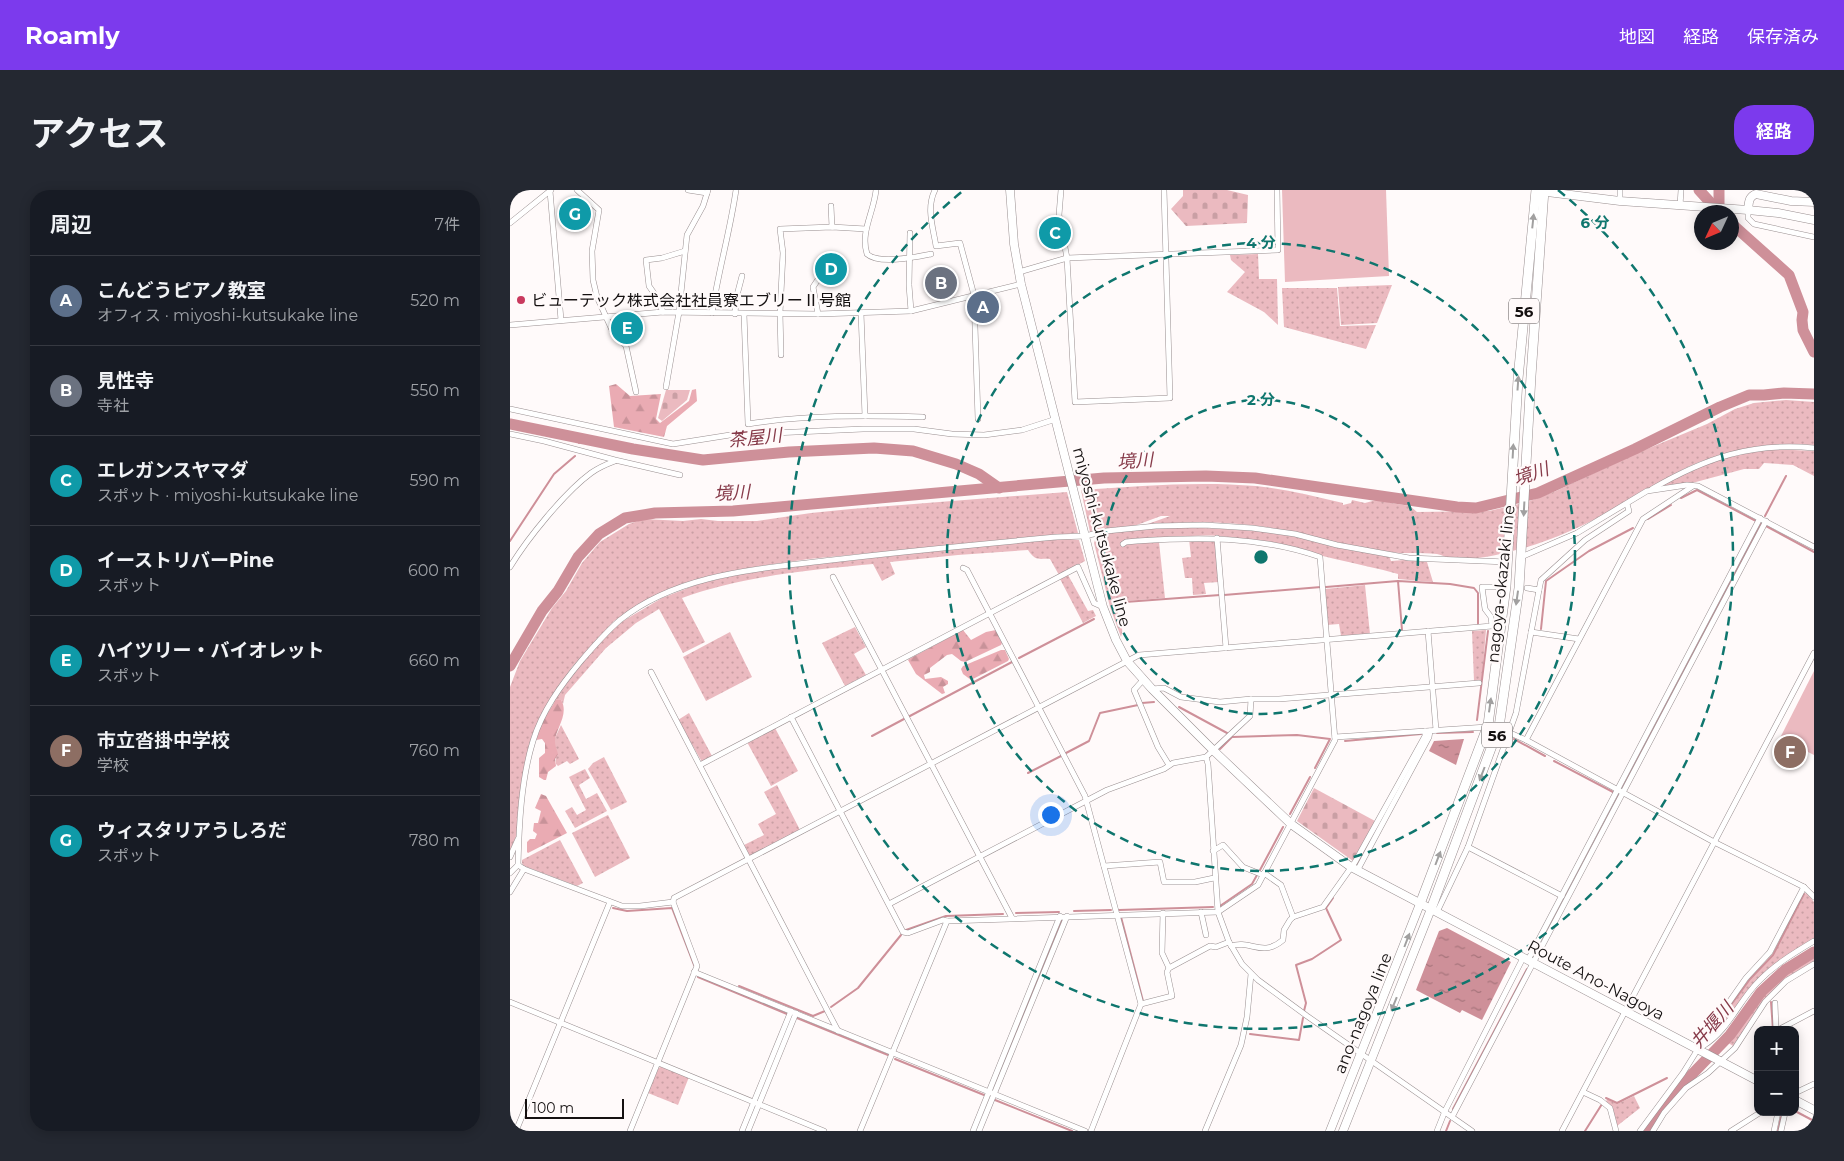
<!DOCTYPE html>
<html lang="ja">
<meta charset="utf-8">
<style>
body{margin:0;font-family:Montserrat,"Noto Sans JP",sans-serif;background:#242831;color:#f1f3f6}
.controls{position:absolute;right:15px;bottom:15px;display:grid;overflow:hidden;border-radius:10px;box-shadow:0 2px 12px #0003}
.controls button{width:45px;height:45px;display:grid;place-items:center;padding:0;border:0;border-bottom:1px solid #363941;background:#171b24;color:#f1f3f6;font:25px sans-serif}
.compass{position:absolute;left:1184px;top:15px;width:45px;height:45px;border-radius:50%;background:#171b24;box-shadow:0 2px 12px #0003;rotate:226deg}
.scale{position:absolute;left:15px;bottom:12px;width:99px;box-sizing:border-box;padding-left:5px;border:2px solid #151111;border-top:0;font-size:14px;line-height:18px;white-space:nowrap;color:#151111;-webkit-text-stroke:4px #fffafa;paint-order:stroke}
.you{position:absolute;left:540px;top:624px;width:18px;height:18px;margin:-12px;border:4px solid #fff;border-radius:50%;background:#1a73e8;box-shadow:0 0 0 8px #1a73e833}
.badge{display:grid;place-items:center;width:32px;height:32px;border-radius:50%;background:#7c3aed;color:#fff;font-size:16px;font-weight:700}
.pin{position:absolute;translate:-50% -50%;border:2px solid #fff;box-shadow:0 1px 5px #0006}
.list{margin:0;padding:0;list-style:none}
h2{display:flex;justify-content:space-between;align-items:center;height:65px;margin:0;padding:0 20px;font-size:21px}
h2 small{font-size:16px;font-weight:400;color:#9ea1a6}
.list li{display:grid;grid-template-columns:32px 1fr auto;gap:15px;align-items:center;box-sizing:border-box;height:90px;padding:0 20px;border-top:1px solid #363941}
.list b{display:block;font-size:19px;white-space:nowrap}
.list p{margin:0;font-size:16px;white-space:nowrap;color:#9ea1a6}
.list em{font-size:16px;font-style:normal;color:#9ea1a6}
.map{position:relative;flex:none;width:1304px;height:941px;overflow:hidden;border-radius:20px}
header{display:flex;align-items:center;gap:30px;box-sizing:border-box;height:70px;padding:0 25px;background:#7c3aed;color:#fff}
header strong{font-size:24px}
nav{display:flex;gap:28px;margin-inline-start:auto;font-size:18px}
.intro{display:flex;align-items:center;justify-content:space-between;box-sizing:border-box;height:120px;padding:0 30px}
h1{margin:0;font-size:35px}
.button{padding:12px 22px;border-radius:20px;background:#7c3aed;color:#fff;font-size:18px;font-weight:700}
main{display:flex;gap:30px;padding:0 30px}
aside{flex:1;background:#171b24;border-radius:20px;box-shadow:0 2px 12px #0003}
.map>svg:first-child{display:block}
.grass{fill:url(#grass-dots)}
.forest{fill:url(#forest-firs)}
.cemetery{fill:url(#cemetery-stones)}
.pitch{fill:#ebbac0}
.water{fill:url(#water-ripples)}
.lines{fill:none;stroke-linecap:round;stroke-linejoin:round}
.stream{stroke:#ce9099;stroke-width:2}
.river{stroke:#ce9099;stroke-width:11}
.street-casing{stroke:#998f90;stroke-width:6}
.secondary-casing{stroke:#998f90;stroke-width:9}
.primary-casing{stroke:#998f90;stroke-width:10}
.street{stroke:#fff;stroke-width:5}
.secondary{stroke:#fff;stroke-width:8}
.primary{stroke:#fff;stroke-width:9}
.oneway{fill:#a1a0a0}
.ring{fill:none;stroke:#0f766e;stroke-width:2.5;stroke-dasharray:9 6}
.poi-dot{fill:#c93a5e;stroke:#fffafa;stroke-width:2}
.labels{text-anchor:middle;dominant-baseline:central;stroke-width:4.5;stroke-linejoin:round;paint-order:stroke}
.shield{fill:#fffafa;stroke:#5b5757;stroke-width:1}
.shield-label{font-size:15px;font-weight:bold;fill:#151111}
.poi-label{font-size:16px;fill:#151111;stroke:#fffafa;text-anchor:start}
.street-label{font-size:16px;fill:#151111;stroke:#fffafa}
.water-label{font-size:18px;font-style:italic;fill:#873b4a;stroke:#fffafa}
.centre{fill:#0f766e;stroke:#fffafa;stroke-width:2.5}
.ring-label{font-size:15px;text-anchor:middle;font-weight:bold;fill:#0f766e;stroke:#fffafa;stroke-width:4.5;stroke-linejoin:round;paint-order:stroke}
</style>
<header>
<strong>Roamly</strong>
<nav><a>地図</a><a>経路</a><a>保存済み</a></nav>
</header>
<div class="intro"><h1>アクセス</h1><a class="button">経路</a></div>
<main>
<aside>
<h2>周辺<small>7件</small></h2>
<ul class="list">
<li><span class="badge" style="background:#5c6f8a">A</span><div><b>こんどうピアノ教室</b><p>オフィス · miyoshi-kutsukake line</p></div><em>520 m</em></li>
<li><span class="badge" style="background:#6b7280">B</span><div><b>見性寺</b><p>寺社</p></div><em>550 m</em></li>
<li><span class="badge" style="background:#0f9aa8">C</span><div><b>エレガンスヤマダ</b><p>スポット · miyoshi-kutsukake line</p></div><em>590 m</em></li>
<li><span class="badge" style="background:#0f9aa8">D</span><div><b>イーストリバーPine</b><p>スポット</p></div><em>600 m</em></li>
<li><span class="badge" style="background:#0f9aa8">E</span><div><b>ハイツリー・バイオレット</b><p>スポット</p></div><em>660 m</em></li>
<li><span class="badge" style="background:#8d6e63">F</span><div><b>市立沓掛中学校</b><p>学校</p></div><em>760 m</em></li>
<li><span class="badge" style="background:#0f9aa8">G</span><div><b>ウィスタリアうしろだ</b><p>スポット</p></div><em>780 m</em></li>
</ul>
</aside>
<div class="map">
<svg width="1304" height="941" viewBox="0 0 1304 941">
<defs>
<pattern id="grass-dots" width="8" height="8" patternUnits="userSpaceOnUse" patternTransform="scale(1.25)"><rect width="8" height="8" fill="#ebbac0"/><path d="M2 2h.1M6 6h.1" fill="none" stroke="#c99fa4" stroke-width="1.8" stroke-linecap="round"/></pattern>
<pattern id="forest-firs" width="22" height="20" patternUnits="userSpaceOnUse" patternTransform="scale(1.25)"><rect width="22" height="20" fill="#eaabb3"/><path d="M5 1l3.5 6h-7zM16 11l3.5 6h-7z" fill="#c89299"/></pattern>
<pattern id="cemetery-stones" width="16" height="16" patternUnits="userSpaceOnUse" patternTransform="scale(1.25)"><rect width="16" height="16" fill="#ebbac0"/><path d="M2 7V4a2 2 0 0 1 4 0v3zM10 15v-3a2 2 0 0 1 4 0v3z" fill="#c99fa4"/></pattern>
<pattern id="water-ripples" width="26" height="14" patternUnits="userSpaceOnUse" patternTransform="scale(1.25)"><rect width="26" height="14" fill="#ce9099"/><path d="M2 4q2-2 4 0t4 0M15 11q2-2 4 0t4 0" fill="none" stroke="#a6747b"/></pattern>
</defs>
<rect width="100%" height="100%" fill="#fffafa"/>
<g class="grass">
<polygon points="748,64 749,89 767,89 768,135 754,122 717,102 735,82 721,70 720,65"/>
<polygon points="882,95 867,133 831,135 828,97"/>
<polygon points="772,98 827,98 830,136 866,135 856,159 774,137"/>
<path d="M1276 210 1304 212V255C1266 253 1228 257 1192 271 1167 280 1146 296 1123 309 1083 331 1043 352 998 362 980 367 960 370 942 369 937 368 932 365 927 364 911 362 894 364 878 362 837 356 797 344 756 337 717 331 674 331 635 335L660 326H651L624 336 580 342 571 300C629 296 688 291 746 296 775 299 804 306 833 313V315L841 313 842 310 855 313 870 309 881 313 900 316 907 322 979 321 1017 312 1046 301 1125 264 1197 234 1225 219 1244 213Z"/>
<polygon points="1263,259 1304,261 1304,286 1283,275 1254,273 1249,279 1234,279 1186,292 1145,299 1195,273 1237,263"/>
<polygon points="557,302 568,343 299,369 250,376 191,388 161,398 139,409 104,431 91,445 62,477 33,522 22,545 17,565 7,644 0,661 0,497 10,471 42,418 56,401 72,373 90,352 119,334 134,329 173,331 191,329 208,331 247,331 301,323 341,319"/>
<path d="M671 337 757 341 879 366 881 371 894 370 917 372 923 392 888 389V384C867 378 846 374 825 369 786 360 748 349 708 346 678 344 647 350 617 354L649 352 655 408 615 411 605 415C608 425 615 437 611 447L600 417 584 353 585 350 604 341Z"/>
<path d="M545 348 569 350 575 371 549 385 540 369C529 368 526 372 518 360L448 365 380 372 385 384 372 391 363 374C299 380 233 386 172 408L195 452 173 463 149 419 126 433 96 458 55 505 53 514 51 510 42 514 66 480 99 443 113 431 152 408 191 393 249 380Z"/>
<polygon points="679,349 706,351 709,392 694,393 696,404 683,405 682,388 675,388 672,368 681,367"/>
<polygon points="558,385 578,421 583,420 586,426 573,433 550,389"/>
<polygon points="855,395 860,444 831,446 829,434 817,435 815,399"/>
<polygon points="345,437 356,457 344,464 356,485 335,496 312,453"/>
<polygon points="976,440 972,490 964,491 962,441"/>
<polygon points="220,442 242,487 196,511 173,467"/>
<polygon points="179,523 202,566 192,572 168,530"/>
<polygon points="51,535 69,569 60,574 57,571 48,576 46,574 44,550"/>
<polygon points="265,538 288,581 261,596 237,552"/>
<polygon points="94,567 117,612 101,620 78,579 83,573"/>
<polygon points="75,579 80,588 69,595 76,609 87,603 97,621 65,638 55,621 62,617 67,625 76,620 59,587"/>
<polygon points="267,595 290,640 241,665 239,665 234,655 254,645 248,634 266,624 254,602"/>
<polygon points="98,625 120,668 85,687 62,643"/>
<polygon points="50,650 73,693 67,696 14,676 12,673 12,670"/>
<polygon points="1296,702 1304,712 1304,748 1260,778 1214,836 1200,849 1208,838 1211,826 1214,827 1240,789 1263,765"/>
<path d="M1304 764V772L1276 788 1253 812 1223 856 1217 852 1252 804 1254 807 1256 806 1253 803C1268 786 1285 775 1304 764Z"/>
<polygon points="151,876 179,887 168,915 138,903 148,879"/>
<polygon points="1124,906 1130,918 1107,936 1101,916 1096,912 1097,909 1107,914"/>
</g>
<g class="forest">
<polygon points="106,194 120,206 151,204 146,229 150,233 179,211 182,200 186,199 187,211 157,236 154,247 104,237 99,196"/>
<polygon points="453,440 461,450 476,442 486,440 492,453 491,455 455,472 451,471 442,464 437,465 420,478 420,482 414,485 415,489 431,487 438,491 438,494 433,497 435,503 432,504 406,484 398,470 399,469"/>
<polygon points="491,460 495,460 499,469 498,471 461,490 453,484 451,479 453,476"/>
<path d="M46 510H51C60 524 44 541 45 552 45 556 47 560 48 564L45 569 46 576 38 582 36 590H34L29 587V568L35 563V553L32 549 26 550 31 533Z"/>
<polygon points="31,604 36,606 57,643 18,663 17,662 17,652 20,649 25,649 27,644 23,641 24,633 28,633 31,621 25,618"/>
</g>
<g class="cemetery">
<polygon points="673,0 717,0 738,5 737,33 676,36 661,19 673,6"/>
<polygon points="156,200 180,200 177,210 152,231 148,228"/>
<polygon points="804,598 865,631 843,671 787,631"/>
</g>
<g class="pitch">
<polygon points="772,0 876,0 879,86 775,92"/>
<polygon points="1304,481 1304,565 1270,548"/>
</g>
<g class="water">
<polygon points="954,549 946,575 919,561 924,551"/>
<polygon points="937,738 1001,772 972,830 952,820 950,823 906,800 929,741"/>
</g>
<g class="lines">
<g class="stream">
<polyline points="69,253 70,248"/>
<polyline points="1171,308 1187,300 1246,331"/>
<polyline points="1255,326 1276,286"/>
<polyline points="1138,329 1161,315"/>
<polyline points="1256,336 1304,362"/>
<polyline points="0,351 44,284 65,266"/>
<polyline points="888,391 892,440"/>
<polyline points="816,397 888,391 940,394 964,398 968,403 968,435 970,435"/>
<polyline points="714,405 811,397"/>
<polyline points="606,417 615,412 710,405"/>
<polyline points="1031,439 1036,391 1079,361 1123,338"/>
<polyline points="509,468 584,429"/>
<polyline points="632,513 644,512"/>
<polyline points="669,517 717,543"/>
<polyline points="398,527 502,472"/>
<polyline points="967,530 978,441"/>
<polyline points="927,543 963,542"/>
<polyline points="362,546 394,529"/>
<polyline points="1004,549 1035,566"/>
<polyline points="835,551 911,544"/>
<polyline points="710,559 722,547 787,545 820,549 805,578"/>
<polyline points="556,563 579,551 590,523 628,515"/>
<polyline points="1044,571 1103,602"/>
<polyline points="518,583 551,566"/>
<polyline points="1113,597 1251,334"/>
<polyline points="780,624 800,587"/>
<polyline points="848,674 870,632"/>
<polyline points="750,680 773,637"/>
<polyline points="710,716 742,694 747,685"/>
<polyline points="103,718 117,721 162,718 184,775"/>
<polyline points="609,720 703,717"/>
<polyline points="564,721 601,720"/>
<polyline points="506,723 549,722"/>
<polyline points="611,727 633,811"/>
<polyline points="396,740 436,726 493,724"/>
<polyline points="1034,748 1109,605"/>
<polyline points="188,787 277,824"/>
<polyline points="229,796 303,826 315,821"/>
<polyline points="1251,802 1255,806"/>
<polyline points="1261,812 1263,840"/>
<polyline points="321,817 348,798 391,745"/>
<polyline points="794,821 796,813 786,775 802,769 831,750 816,718 823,708"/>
<polyline points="1213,826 1240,789 1263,765 1294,704"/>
<polyline points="287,828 378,865"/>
<polyline points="740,844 789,850 793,828"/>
<polyline points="385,869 474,905"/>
<polyline points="483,898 552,731"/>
<polyline points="1096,908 1107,913 1157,888"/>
<polyline points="485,910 562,941"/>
<polyline points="943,919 1017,779"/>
<polyline points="1285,921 1304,931"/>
<polyline points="235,941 246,915"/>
<polyline points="936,941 940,931"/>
<polyline points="1075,941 1092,914"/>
<polyline points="1268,941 1271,927"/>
</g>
<g class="river">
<polyline points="1189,0 1209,22"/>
<polyline points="1209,22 1209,0"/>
<polyline points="1222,34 1279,85 1293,122 1292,130 1293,140 1304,162"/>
<polyline points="0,234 123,259 193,270 279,262 364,258 403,261 446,274 469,284 489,298"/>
<polyline points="0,476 32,421 48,401 68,367 89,344 115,328 145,323 223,321 594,288 696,286 745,288 947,317 966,318 1028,303 1125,259 1210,217 1239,205 1254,205 1274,203 1304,204"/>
<polyline points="1136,941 1163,904 1220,845 1251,802 1275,780 1304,762"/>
</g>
<defs>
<g id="street">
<polyline points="67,0 89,20 82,61 83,90 87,107 102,140 116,156 126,202"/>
<polyline points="178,0 197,3"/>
<path d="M366 0C364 22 350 42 357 64 369 75 406 67 421 64"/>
<path d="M425 0C416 18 423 37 426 56L450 53 464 105 468 229"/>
<polyline points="551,0 549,25 557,68 565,212 660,208 654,0"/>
<polyline points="1110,0 1110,11"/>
<polyline points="40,1 51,130"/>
<polyline points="321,16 322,37"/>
<polyline points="1170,16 1171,0"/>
<polyline points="1238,20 1238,28 1244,34 1304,47"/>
<polyline points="0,33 41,0"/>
<polyline points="400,43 399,95 401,121"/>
<polyline points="509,82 557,68 768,60 767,0"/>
<polyline points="307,91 303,97 308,124"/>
<polyline points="153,122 146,106 139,96 136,70 152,68 175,61"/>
<path d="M202 123C208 82 220 42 226 0"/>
<polyline points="351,123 355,226"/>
<polyline points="225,124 226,109 232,86"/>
<path d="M234 124 238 234C296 225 354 225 413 227"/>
<polyline points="0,135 153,122 308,124 401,121 511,94"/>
<polyline points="271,165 270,123 273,63 270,39 322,37 356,39"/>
<polyline points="156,197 169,122 177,45 193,16 198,0"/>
<polyline points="0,219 163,254 220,245 353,239 404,239 442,244 474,245 512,240 546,229"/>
<polyline points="0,244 34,251 105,270 170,285"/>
<path d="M1142 299C1195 268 1242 252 1304 258"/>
<polyline points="707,348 716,458"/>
<polyline points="1011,367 1067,343 1137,301 1177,295 1188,296 1304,357"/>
<path d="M0 377C17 349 54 303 81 283 88 278 97 274 105 271"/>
<polyline points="453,378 457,380 575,606 631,814 581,941"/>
<polyline points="323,387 502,728"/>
<polyline points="1017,398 1029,400 1031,390 1075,350 1119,321 1117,314"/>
<polyline points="918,441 926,540"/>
<polyline points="1021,442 1069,449"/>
<polyline points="141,482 328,841"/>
<polyline points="633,490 624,500 648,557 659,575"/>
<polyline points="642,499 654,498 671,507 710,512 741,509 769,509 969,493"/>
<polyline points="281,527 393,742 398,743 433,730 437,731"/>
<polyline points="825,547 977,537 989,538 1016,550 1204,652 1294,697 1304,707"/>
<polyline points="1016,550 1133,329 1183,296"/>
<polyline points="696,567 698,574 708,722 719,752 732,774 748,790 797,826 962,941"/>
<polyline points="190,575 568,377 584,413 593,417"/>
<polyline points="958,657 1052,706"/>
<polyline points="703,661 713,655 733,677 753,685"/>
<polyline points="0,667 8,649"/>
<polyline points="8,675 14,679 112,716 130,716 163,712 164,708 629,465 982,436 981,427 975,419 972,397 985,397"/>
<polyline points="594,676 650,672 654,692 685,692 704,688"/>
<polyline points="847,681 919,547 920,541"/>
<path d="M0 683 8 675C9 635 11 590 23 551 32 521 51 495 71 471 83 457 96 442 110 430 169 383 250 379 322 370 396 361 472 354 547 347L575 346 596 341 646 336 694 335 742 338 785 344 827 355 899 368 997 372"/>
<polyline points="754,683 771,695 783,727"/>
<polyline points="0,702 14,679"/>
<polyline points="379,714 597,600 654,579 663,573 696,567 740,526 741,509"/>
<polyline points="691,722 696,745"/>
<polyline points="927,722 958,657 1006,523 1029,400"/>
<polyline points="653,723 652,763 659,778"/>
<path d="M721 756C740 749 752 768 773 750L774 740 780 730 783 727 813 717 845 672 915 546V541"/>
<polyline points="1018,770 1250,328"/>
<polyline points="184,782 575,941"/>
<polyline points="0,812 314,941"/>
<polyline points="1265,813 1266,840"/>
<polyline points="631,814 662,806 657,782 659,778 700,756 706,757 719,752"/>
<polyline points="1268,840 1304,821"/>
<path d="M1193 856C1219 840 1228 812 1248 792 1264 775 1284 763 1304 751"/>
<polyline points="1073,902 1090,910 1100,918 1106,941"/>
<polyline points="1285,903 1304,894"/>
<polyline points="942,927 1256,331"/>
<polyline points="6,941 100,712"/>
<polyline points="120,941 187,776 163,712"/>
<polyline points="232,941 281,821"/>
<polyline points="238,941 286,823"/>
<path d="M350 941 437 731 708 722 748 695 825 550 810 367C750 346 689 347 627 351L616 352 613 354"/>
<polyline points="463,941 550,726"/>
<polyline points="469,941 557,726"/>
<polyline points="695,941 731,855 737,827 741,784"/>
<polyline points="927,941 935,921 1013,768"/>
<polyline points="1052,941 1304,463"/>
<polyline points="1130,941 1173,883 1188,859 1202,843 1210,825 1236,788 1260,762 1294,697"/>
<polyline points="1143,941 1154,923 1176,898 1198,883 1225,858 1255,812 1276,791 1304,774"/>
<polyline points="1221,941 1251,922"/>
<polyline points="1264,941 1268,922"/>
<polyline points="1271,941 1275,923 1272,922"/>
</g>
<g id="secondary">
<polyline points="500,0 504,54 511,94 593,417 606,450 617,471 642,499 704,561 781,634 841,677 1248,891"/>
<path d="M1029 1 1110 11 1224 19 1238 20C1239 13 1238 7 1246 4L1281 11 1304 12"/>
<polyline points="1238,20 1268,23 1304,30"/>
<polyline points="1285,910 1304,920"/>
<polyline points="820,941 910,714"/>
<polyline points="833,941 921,719"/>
</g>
<g id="primary">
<polyline points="910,714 978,535 996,396 1008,189 1026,0"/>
<polyline points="921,719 989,537 1009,398 1021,186 1034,0"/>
</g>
</defs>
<use href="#street" class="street-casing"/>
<use href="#secondary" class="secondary-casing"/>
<use href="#primary" class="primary-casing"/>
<use href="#street" class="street"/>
<use href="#secondary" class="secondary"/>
<use href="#primary" class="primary"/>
</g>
<defs><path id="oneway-solid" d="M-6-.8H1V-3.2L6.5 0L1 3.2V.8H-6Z" transform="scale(1.25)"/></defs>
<g class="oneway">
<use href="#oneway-solid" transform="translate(1023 31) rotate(-84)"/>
<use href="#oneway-solid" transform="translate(1008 193) rotate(-86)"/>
<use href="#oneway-solid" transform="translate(1003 261) rotate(-87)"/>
<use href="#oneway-solid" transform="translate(1014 319) rotate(93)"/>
<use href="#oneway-solid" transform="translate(1007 408) rotate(98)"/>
<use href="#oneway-solid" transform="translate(980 515) rotate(-82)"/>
<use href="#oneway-solid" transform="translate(972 584) rotate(111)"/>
<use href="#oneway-solid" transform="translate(928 668) rotate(-69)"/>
<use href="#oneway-solid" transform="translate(897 750) rotate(-69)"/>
<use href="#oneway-solid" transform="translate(884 814) rotate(112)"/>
</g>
<g class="ring">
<circle cx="751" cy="367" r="157"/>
<circle cx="751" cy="367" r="314"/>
<path d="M1048 0A472 472 0 1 1 454 0"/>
</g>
<circle class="poi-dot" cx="11" cy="110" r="5"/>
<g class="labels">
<g class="shield">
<rect x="999" y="108.5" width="30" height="25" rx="4"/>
<rect x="972" y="532.5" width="30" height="25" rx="4"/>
</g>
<g class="shield-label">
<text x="1014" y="121">56</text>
<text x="987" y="545">56</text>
</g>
<g class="poi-label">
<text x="21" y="110">ビューテック株式会社社員寮エブリーⅡ号館</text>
</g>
<g class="street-label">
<text transform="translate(592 347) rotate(75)">miyoshi-kutsukake line</text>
<text transform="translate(991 394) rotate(-84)">nagoya-okazaki line</text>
<text transform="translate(1086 790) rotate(28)">Route Ano-Nagoya</text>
<text transform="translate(853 823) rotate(-68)">ano-nagoya line</text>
</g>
<g class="water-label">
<text transform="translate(245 248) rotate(-6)">茶屋川</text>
<text transform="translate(625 271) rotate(-4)">境川</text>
<text transform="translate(1021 284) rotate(-19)">境川</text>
<text transform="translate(222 303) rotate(-3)">境川</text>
<text transform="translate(1202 835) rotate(-49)">井堰川</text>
</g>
</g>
<circle cx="751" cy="367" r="8" class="centre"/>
<g class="ring-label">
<text x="1085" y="38">6 分</text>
<text x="751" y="58">4 分</text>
<text x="751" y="215">2 分</text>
</g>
</svg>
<div class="controls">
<button>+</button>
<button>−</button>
</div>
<svg class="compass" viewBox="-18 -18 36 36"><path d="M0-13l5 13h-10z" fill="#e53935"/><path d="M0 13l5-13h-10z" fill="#9ea1a6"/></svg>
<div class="scale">100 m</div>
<div class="you"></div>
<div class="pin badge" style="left:473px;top:117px;background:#5c6f8a">A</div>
<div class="pin badge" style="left:431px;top:93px;background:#6b7280">B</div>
<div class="pin badge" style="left:545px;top:43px;background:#0f9aa8">C</div>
<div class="pin badge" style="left:321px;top:79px;background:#0f9aa8">D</div>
<div class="pin badge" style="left:117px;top:138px;background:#0f9aa8">E</div>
<div class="pin badge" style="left:1280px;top:562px;background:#8d6e63">F</div>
<div class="pin badge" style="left:65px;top:24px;background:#0f9aa8">G</div>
</div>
</main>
